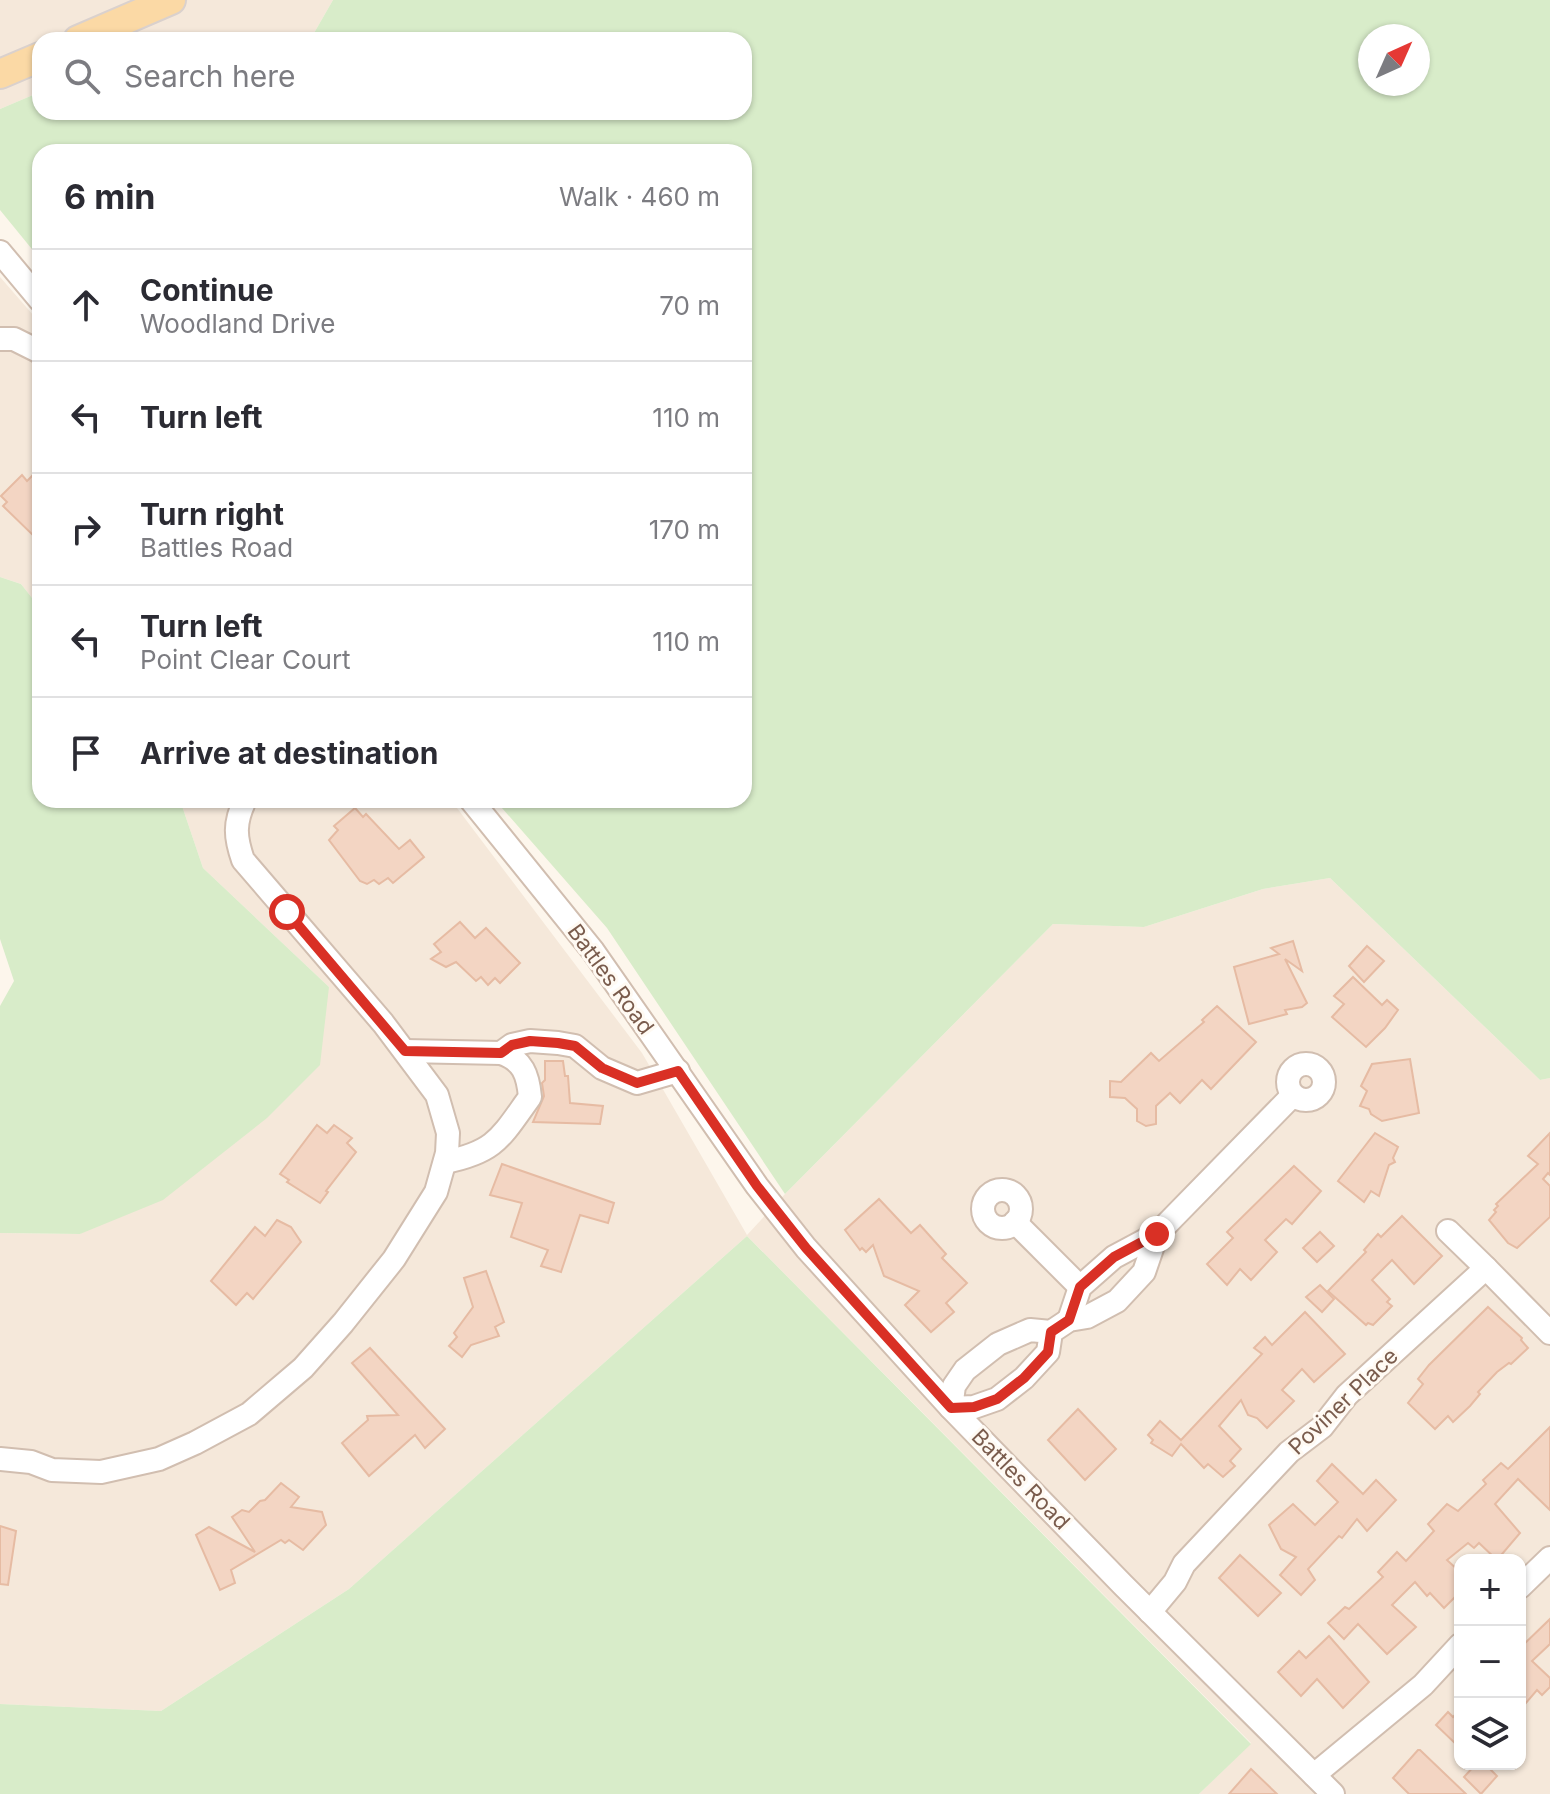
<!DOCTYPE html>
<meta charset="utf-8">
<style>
body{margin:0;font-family:Inter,sans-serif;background:#f2f2f3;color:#2b2b33}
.controls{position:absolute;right:24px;bottom:24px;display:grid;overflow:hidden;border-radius:16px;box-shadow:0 2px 6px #0004}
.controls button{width:72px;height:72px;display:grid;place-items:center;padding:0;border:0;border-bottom:2px solid #e1e1e2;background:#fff;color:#2b2b33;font:40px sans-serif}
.compass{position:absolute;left:1358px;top:24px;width:72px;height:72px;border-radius:50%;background:#fff;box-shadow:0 2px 6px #0004;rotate:45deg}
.stop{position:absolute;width:24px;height:24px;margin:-18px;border:6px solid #d93025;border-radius:50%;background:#fff}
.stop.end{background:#d93025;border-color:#fff;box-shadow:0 2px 8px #0008}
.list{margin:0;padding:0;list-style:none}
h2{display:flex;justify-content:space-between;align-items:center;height:104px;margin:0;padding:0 32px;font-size:34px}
h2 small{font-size:26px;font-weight:400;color:#7c7c81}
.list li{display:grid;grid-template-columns:52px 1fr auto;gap:24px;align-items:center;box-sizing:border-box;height:112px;padding:0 32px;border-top:2px solid #e1e1e2}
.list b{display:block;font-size:30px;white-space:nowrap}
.list p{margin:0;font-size:26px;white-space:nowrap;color:#7c7c81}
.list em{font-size:26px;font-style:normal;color:#7c7c81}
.icon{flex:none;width:44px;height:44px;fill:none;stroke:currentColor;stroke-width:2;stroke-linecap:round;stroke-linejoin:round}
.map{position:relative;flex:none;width:1550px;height:1794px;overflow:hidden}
.search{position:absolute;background:#fff;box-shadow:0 2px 6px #0004;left:32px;top:32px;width:720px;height:88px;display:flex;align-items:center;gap:20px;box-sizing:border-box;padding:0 28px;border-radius:24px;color:#7c7c81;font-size:30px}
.panel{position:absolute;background:#fff;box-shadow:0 2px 6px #0004;left:32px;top:144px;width:720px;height:664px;border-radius:24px}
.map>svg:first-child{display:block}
.residential{fill:#f5e8da;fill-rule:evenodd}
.green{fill:#d8ecc9;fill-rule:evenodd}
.building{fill:#f3d5c3;stroke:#e6bba3;stroke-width:2}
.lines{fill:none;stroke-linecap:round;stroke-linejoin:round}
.minor-casing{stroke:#d1beb0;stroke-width:26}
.major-casing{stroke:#dad1cd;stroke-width:32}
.minor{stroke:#fff;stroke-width:22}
.major{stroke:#fbd9a5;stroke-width:28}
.route{stroke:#d93025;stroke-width:10}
.labels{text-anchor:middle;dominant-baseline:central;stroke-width:6;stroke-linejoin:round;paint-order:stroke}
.street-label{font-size:22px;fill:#7a5c4d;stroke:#fffaf3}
</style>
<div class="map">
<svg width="1550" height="1794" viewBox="0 0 1550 1794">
<rect width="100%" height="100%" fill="#fdf6ec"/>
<g class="residential">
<polygon points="0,0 333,0 310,40 40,40 40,92 0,109"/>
<polygon points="0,277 40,323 40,608 21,584 0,577"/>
<path d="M180 800H451L642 1053 747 1235 785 1194 1053 924 1144 927 1263 889 1330 878 1540 1080 1550 1078V1794H1199L1251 1743 747 1236 349 1589 161 1711 0 1704V1233L80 1234 329 987 203 868ZM1460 1560H1520V1764H1460Z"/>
</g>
<g class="green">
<path d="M333 0H1550V1078L1540 1080 1330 878 1263 889 1144 927 1053 924 785 1194 607 928 495 800H744V152H40V259L0 210V109L40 92V112H744V40H310ZM1370 36H1418V84H1370Z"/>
<polygon points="0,577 21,584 40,608 40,800 180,800 203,868 329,987 320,1065 267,1118 163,1200 80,1234 0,1233 0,1006 14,981 0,939"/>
<polygon points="747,1236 1251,1744 1199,1794 0,1794 0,1704 161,1711 349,1589"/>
</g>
<g class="building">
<polygon points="40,468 40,542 3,506 7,502 1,496 22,475 27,481"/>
<polygon points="355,808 363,817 366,814 399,849 410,840 424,857 393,883 388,878 379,884 374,880 367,884 360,881 329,840 338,830 334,826"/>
<polygon points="460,922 475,938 486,928 520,963 500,983 495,978 488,985 481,977 476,981 456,962 446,967 431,959 441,952 434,944"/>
<polygon points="1293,941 1302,971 1285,959 1307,1003 1302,1007 1285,1010 1287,1014 1249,1024 1234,967 1279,954 1271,948"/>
<polygon points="1367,946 1384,961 1364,982 1349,966"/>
<polygon points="1353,977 1382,1005 1387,1000 1398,1010 1385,1028 1366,1047 1332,1017 1344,1004 1334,996"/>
<polygon points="1217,1006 1256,1042 1211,1089 1202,1080 1180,1103 1170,1093 1156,1106 1156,1124 1146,1126 1137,1121 1137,1109 1125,1098 1110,1097 1110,1081 1121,1082 1151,1053 1159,1061 1204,1022 1202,1020"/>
<polygon points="1410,1059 1419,1113 1382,1121 1371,1114 1369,1109 1360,1106 1367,1091 1361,1086 1372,1064"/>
<polygon points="545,1061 563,1061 565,1076 568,1076 570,1103 603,1106 600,1124 533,1122 544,1096 542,1083 545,1080"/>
<polygon points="317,1125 327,1133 334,1125 352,1138 347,1143 356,1152 326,1191 328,1192 320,1203 287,1182 289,1180 280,1174"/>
<polygon points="1375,1133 1398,1147 1393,1158 1395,1162 1389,1165 1379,1196 1371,1191 1364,1202 1338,1181"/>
<polygon points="1550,1133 1550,1175 1548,1173 1543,1179 1550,1186 1550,1217 1517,1248 1508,1243 1489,1220 1496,1212 1494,1210 1498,1206 1496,1204 1538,1164 1528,1156"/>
<polygon points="502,1164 614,1203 608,1223 580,1215 561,1272 541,1266 548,1250 511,1237 522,1203 490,1195"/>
<polygon points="1294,1166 1321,1191 1292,1224 1286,1219 1265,1240 1277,1252 1251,1280 1240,1269 1227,1285 1207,1264 1233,1238 1227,1232"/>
<polygon points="879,1199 911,1233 920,1225 946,1254 942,1258 967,1283 946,1303 954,1312 931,1332 905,1305 919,1291 884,1276 873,1245 866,1252 862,1248 860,1250 845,1230"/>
<polygon points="1402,1216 1442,1256 1414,1284 1392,1260 1372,1280 1390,1299 1387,1302 1392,1306 1373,1325 1368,1323 1366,1325 1328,1291 1366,1252 1364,1250 1378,1234 1381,1237"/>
<polygon points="277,1220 291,1227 301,1242 253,1299 247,1293 236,1305 211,1281 255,1227 265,1236"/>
<polygon points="1320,1232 1334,1246 1317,1262 1303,1248"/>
<polygon points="486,1271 504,1322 495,1327 499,1336 471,1345 462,1357 449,1346 457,1337 454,1333 473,1307 464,1278"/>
<polygon points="1320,1285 1334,1299 1322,1312 1306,1297"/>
<polygon points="1488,1307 1522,1338 1521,1340 1528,1348 1511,1364 1509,1363 1497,1372 1478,1392 1480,1394 1470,1406 1453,1422 1448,1416 1435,1429 1408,1403 1423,1384 1418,1379 1429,1365"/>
<polygon points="1305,1312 1345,1354 1314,1382 1302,1369 1282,1390 1294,1401 1267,1428 1257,1418 1248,1415 1241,1400 1219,1426 1241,1449 1230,1461 1235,1466 1223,1477 1208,1464 1204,1468 1181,1444 1172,1456 1151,1443 1153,1440 1148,1435 1160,1421 1181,1440 1262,1354 1254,1348 1265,1337 1272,1345"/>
<polygon points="370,1348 445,1429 425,1448 415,1435 369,1476 342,1443 368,1420 367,1416 398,1415 352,1363"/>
<polygon points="1078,1409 1116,1449 1085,1480 1048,1440"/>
<polygon points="1550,1427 1550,1510 1518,1479 1495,1504 1520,1533 1497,1560 1479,1543 1474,1548 1468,1543 1447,1560 1460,1572 1460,1592 1444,1608 1430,1593 1427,1596 1415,1582 1392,1605 1416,1627 1387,1654 1358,1624 1344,1639 1328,1623 1345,1607 1349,1609 1383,1577 1378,1572 1397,1552 1406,1561 1434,1531 1428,1524 1447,1504 1458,1511 1486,1484 1483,1480 1501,1463 1508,1469"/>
<polygon points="1332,1464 1363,1494 1376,1480 1396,1500 1367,1531 1357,1519 1342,1538 1339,1536 1308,1569 1315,1580 1301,1595 1280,1575 1296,1557 1281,1549 1269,1525 1293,1504 1315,1525 1338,1502 1317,1481"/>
<polygon points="281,1483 299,1497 291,1507 322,1512 326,1525 303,1550 289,1540 285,1543 281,1540 231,1570 235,1583 220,1590 196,1535 209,1527 255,1552 232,1517 242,1510 249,1512 260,1501 265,1500"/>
<polygon points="0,1526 16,1531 8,1585 0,1584"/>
<polygon points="1240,1555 1281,1593 1258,1616 1219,1578"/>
<polygon points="1550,1619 1550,1644 1532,1661 1550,1678 1550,1687 1542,1695 1537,1690 1520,1710 1520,1648"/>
<polygon points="1329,1636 1369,1682 1343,1708 1317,1679 1301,1696 1278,1672 1299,1651 1306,1658"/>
<polygon points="1460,1710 1460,1748 1436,1725 1448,1712 1453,1717"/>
<polygon points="1418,1750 1420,1750 1466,1794 1409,1794 1393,1778"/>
<polygon points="1476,1764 1485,1764 1497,1776 1481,1794 1464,1777"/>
<polygon points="1251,1769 1277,1794 1229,1794"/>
</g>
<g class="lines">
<defs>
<g id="minor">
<polyline points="0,252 40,300"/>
<polyline points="0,339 14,339 40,352"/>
<polyline points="471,800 593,951 757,1186 806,1248 951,1408 1123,1585 1333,1794"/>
<path d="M405 1051 501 1053C523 1060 528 1075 530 1097 501 1137 496 1152 445 1162"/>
<polyline points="501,1053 512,1045 530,1041 558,1043 575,1046 602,1068 637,1083 678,1071"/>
<circle cx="1306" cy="1082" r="18"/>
<circle cx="1002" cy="1209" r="19"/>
<polyline points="1015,1222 1080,1287"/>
<polyline points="1448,1231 1486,1268"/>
<polyline points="1069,1320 1080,1287 1114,1257 1157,1234 1293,1095"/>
<polyline points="1051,1332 1048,1352 1024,1378 997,1399 974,1407 951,1408 954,1386 965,1370 998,1344 1030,1330 1051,1332 1069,1320 1087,1317 1117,1301 1144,1272 1157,1234"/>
<path d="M0 1459 31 1462 52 1470 101 1472 159 1459 195 1443 249 1414 303 1368 343 1323 394 1259 436 1192 447 1153 448 1133 437 1095 383 1023 243 860C235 837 234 823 245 800"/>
<polyline points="1520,1587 1550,1558"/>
<polyline points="1150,1612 1175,1582 1184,1564 1289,1452 1322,1427 1347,1395 1486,1268 1550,1333"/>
<polyline points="1314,1775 1423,1685 1460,1645"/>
</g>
<g id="major">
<polyline points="78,40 171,0"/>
<polyline points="0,74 40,57"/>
</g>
</defs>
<use href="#minor" class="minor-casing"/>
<use href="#major" class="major-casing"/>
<use href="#minor" class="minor"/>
<use href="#major" class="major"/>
</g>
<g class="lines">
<polyline class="route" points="287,912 405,1051 501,1053 512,1045 530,1041 558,1043 575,1046 602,1068 637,1083 678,1071 757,1186 806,1248 951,1408 974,1407 997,1399 1024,1378 1048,1352 1051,1332 1069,1320 1080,1287 1114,1257 1157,1234"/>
</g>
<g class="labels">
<g class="street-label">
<text transform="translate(611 979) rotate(54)">Battles Road</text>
<text transform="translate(1343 1401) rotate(-44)">Poviner Place</text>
<text transform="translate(1021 1479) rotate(46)">Battles Road</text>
</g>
</g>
</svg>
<div class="controls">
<button>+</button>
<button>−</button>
<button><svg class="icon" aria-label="layers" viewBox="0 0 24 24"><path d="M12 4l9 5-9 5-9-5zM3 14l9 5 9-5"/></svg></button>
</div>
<svg class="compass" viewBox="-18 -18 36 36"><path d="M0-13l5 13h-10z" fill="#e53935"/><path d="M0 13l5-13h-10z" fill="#7c7c81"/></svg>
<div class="stop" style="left:287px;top:912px"></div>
<div class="stop end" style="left:1157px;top:1234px"></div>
<div class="search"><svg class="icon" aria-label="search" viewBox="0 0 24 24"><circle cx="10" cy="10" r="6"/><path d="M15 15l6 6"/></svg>Search here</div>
<section class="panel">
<h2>6 min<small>Walk · 460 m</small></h2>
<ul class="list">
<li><svg class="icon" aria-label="ahead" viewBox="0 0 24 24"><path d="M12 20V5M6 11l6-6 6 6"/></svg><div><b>Continue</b><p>Woodland Drive</p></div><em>70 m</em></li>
<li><svg class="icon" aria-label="left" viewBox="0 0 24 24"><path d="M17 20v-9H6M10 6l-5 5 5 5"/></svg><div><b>Turn left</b></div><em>110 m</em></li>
<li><svg class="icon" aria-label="right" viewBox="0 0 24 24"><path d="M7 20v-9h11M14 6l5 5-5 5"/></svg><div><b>Turn right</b><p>Battles Road</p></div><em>170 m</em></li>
<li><svg class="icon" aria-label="left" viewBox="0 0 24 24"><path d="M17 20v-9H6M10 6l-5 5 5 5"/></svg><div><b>Turn left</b><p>Point Clear Court</p></div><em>110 m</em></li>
<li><svg class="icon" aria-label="arrive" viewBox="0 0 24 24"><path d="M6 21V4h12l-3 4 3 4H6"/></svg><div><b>Arrive at destination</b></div></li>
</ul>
</section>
</div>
